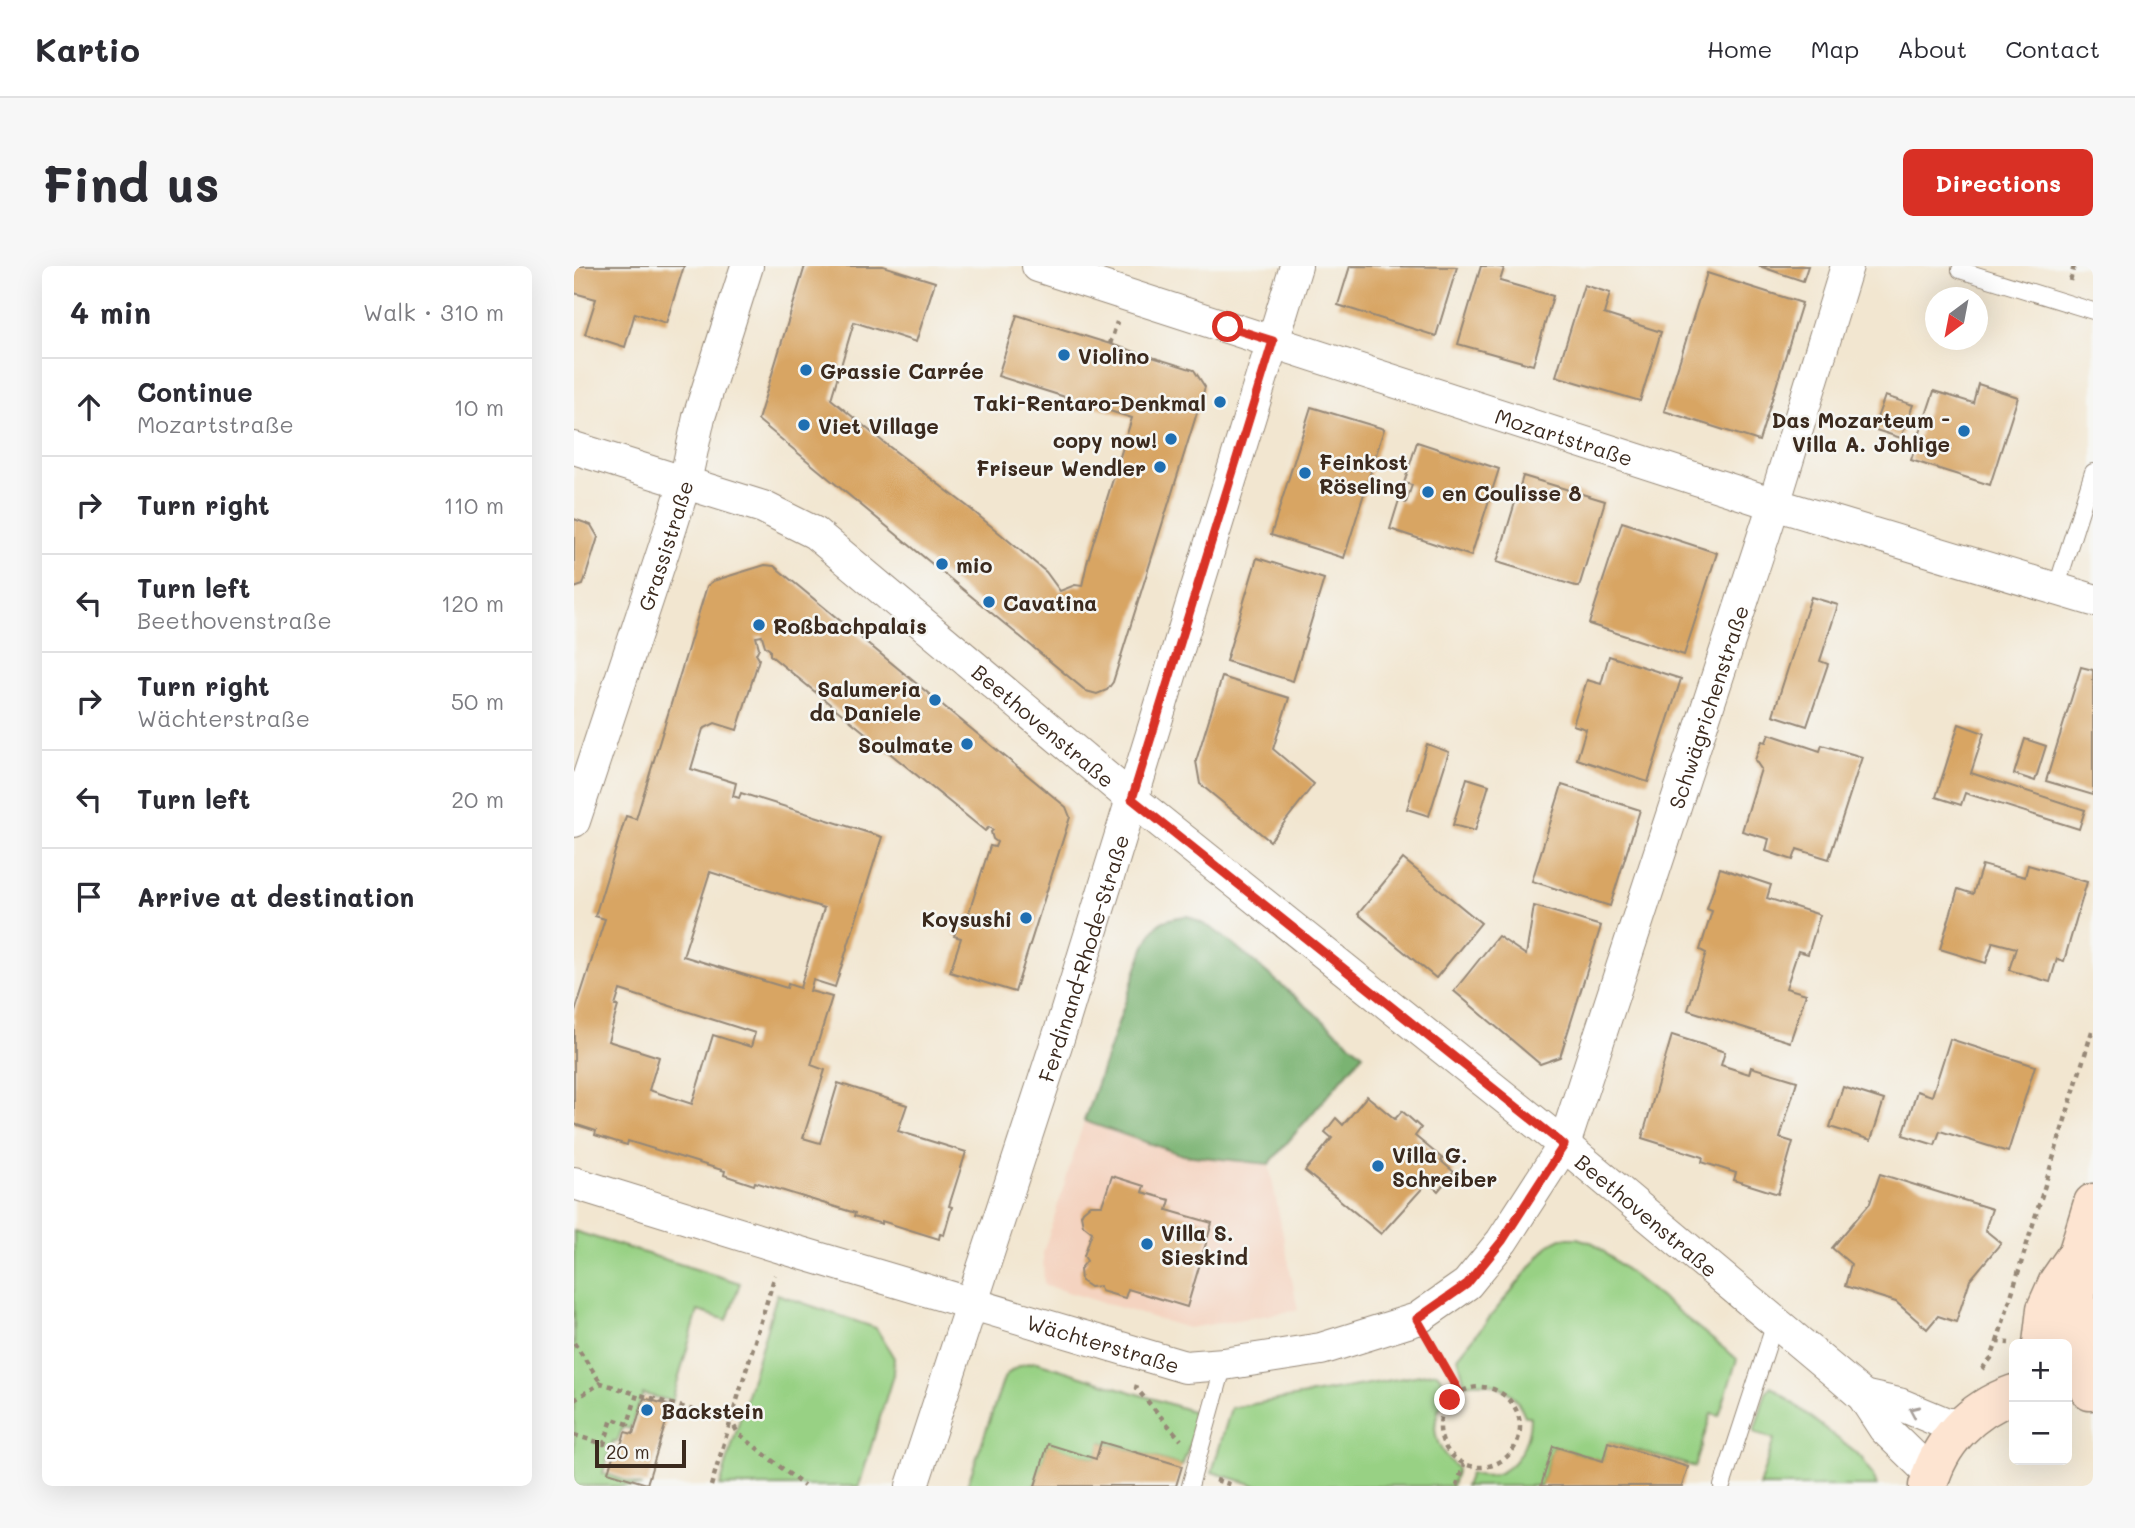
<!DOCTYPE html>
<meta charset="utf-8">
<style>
body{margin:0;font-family:Mali,sans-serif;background:#f7f7f7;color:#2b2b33}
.controls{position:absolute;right:21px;bottom:21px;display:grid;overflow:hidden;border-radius:10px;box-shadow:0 7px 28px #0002}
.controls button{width:63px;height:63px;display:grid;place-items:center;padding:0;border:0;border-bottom:2px solid #e1e1e2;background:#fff;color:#2b2b33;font:35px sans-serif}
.compass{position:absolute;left:1351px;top:21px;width:63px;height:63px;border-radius:50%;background:#fff;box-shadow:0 7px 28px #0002;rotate:212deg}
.scale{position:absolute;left:21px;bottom:18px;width:91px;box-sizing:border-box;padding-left:7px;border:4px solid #3b2a1e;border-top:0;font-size:19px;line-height:24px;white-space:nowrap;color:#3b2a1e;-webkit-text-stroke:5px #f6f6f2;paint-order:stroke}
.stop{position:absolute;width:21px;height:21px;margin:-16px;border:5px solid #d93025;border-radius:50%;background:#fff}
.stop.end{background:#d93025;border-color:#fff;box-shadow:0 2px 7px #0008}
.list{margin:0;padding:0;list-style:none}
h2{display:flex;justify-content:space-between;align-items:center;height:91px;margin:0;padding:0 28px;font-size:30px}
h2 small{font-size:23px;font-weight:400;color:#7c7c81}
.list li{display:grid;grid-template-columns:46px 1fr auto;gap:21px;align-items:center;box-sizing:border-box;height:98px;padding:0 28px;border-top:2px solid #e1e1e2}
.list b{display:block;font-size:26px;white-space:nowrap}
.list p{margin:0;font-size:23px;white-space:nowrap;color:#7c7c81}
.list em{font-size:23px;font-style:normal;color:#7c7c81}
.icon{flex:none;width:38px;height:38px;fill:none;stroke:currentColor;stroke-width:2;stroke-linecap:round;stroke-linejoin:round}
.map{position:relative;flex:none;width:1519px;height:1220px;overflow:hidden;border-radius:10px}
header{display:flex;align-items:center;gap:42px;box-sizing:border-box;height:98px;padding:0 35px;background:#fff;border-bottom:2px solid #e1e1e2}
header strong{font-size:33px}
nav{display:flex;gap:38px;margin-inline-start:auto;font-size:24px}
.intro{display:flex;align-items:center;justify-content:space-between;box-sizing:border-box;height:168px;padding:0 42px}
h1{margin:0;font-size:49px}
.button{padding:18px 32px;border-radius:10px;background:#d93025;color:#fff;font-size:24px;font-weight:700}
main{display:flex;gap:42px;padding:0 42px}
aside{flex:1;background:#fff;border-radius:10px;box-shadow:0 7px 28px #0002}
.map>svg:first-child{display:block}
.built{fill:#f4d3c0}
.green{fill:#98d184;stroke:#6a7e51;stroke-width:2}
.forest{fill:#7ab372;stroke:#5a6e48;stroke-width:2}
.building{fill:#d8a563;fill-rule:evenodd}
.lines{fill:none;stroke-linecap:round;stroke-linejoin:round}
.service-casing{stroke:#968877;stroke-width:18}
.minor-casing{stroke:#968877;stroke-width:34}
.secondary-casing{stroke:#968877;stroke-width:41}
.path{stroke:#968877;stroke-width:4.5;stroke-dasharray:5 5;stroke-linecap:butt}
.service{stroke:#fff;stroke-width:16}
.minor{stroke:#fff;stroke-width:32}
.secondary{stroke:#fde4d1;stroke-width:38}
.oneway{stroke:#a79f9a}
.route{stroke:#d93025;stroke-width:9}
.poi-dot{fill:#1f6fb2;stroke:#f6f6f2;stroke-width:2.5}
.labels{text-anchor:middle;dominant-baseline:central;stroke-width:5;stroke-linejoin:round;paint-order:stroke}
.poi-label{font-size:21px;font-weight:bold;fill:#3b2a1e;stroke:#f6f6f2;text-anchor:start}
.street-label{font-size:21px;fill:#3b2a1e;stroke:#f6f6f2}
</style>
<header>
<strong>Kartio</strong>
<nav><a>Home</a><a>Map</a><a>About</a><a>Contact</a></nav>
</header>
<div class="intro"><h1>Find us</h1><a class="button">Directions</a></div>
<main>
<aside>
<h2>4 min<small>Walk · 310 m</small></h2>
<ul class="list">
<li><svg class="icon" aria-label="ahead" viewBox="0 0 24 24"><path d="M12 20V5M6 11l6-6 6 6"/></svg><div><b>Continue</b><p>Mozartstraße</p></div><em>10 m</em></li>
<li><svg class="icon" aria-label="right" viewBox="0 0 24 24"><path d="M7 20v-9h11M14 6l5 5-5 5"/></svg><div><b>Turn right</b></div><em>110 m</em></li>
<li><svg class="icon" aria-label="left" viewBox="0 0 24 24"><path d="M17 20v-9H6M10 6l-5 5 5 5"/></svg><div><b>Turn left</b><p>Beethovenstraße</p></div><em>120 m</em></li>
<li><svg class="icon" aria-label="right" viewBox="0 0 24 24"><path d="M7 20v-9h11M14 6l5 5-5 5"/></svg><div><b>Turn right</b><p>Wächterstraße</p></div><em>50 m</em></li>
<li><svg class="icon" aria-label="left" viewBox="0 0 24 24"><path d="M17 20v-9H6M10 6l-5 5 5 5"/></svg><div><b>Turn left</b></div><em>20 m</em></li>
<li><svg class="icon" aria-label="arrive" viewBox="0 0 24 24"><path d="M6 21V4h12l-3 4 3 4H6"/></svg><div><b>Arrive at destination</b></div></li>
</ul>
</aside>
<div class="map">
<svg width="1519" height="1220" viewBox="0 0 1519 1220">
<rect width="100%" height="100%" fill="#f6f6f2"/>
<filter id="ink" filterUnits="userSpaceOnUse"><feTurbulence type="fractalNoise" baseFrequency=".0143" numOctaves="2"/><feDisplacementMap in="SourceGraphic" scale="14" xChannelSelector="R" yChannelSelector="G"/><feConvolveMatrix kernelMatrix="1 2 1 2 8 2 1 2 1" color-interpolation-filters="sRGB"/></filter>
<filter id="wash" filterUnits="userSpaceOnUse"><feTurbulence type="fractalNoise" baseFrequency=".00686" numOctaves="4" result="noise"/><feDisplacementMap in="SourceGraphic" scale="28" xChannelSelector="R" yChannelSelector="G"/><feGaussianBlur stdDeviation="1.57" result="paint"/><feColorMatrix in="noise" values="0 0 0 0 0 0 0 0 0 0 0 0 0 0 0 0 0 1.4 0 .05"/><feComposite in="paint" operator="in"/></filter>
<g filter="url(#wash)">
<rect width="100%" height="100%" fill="#f2e6d0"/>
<polygon class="built" points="510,855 609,889 695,898 724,1044 614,1062 470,1019 469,987"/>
<g class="green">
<polygon points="0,965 166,1017 153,1054 124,1045 98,1135 69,1128 56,1163 49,1161 43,1176 39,1175 29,1207 68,1220 0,1220"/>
<path d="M987 972H1003L1019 977 1163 1093 1145 1150 1137 1148 1121 1201 1035 1176 1029 1195 979 1180 967 1220H891L896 1207C934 1220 956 1182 956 1150H951C940 1121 919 1113 891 1118L884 1091 967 988 977 977Z"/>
<polygon points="203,1028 302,1062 320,1092 319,1109 285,1220 146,1220"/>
<path d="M463 1096 627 1148 608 1200 528 1176 522 1193 474 1179 461 1220H393L430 1112C440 1101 448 1097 463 1096Z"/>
<path d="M863 1106 876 1126C853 1153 858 1180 883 1202L878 1220H684L638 1206 657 1142Z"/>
<polygon points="1197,1120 1287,1191 1299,1210 1303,1220 1185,1220 1200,1173 1180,1166 1192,1126"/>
</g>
<path class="forest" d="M614 650 639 663 660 679 789 788 695 898 609 889 510 855 570 682C582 656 585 653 614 650Z"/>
<g id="blocks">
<g class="building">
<polygon points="0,0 110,0 92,57 61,47 51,81 11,68 22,33 0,27"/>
<polygon points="231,0 309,0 361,16 342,76 280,56 257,133 313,179 393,240 472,306 486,325 501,319 508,320 513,297 558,152 424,110 443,49 620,104 631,121 539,416 533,424 523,428 512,425 184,154"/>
<polygon points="776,0 883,1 862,70 764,39"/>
<polygon points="907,0 921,0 930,2 926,15 979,30 959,99 884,78"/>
<polygon points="1185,0 1234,0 1229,15"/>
<polygon points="1133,7 1228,37 1185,175 1090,145"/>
<polygon points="1010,19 1036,27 1030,48 1087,66 1066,135 982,110"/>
<polygon points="1404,118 1444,131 1416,219 1337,194 1360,125 1399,137"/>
<polygon points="1311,130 1339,139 1327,172 1299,163"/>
<polygon points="737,141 810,163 770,292 697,269"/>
<polygon points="843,176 925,203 897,290 816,263 825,234 832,237 838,219 830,217"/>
<polygon points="949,210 1031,235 1005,321 923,296"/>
<polygon points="0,253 17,259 24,271 9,319 0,322"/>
<polygon points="1048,256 1143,287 1110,389 1015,358"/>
<polygon points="683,292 750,313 719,415 652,395"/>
<path d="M191 299 200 300 492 541 496 551 441 726 376 706 387 672 380 670 385 655 392 656 416 580 421 581 423 576 419 573 417 566 419 564 415 561 411 565 196 389V384L191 380 188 370 182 371 185 382 182 388 185 393 163 464 141 457 129 463 117 503 162 517 159 530 165 532 167 527 308 571 261 721 239 714 236 725 258 731 237 799 251 804 229 872 246 877 264 817 333 839 324 865 392 886 375 940 378 941 370 969 366 968 365 973 308 955V958L280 950 281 947 181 916 180 919 150 909 151 905 54 875 53 879 21 869 22 865 0 858V749L31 653 21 650 52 550 62 553 133 320 139 315ZM136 606 250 642 226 722 214 718 213 722 109 690ZM46 724 181 767 177 781 139 769 118 838 75 824 85 791 34 775 44 740H41Z"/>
<polygon points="1237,331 1264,339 1246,395 1254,398 1233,460 1199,449"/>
<polygon points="1035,390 1107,413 1074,516 1003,493 1012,463 999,459 1013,414 1027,418"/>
<polygon points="1507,401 1519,404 1519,529 1472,515"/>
<polygon points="648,411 715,432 699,483 740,518 696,575 626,518 622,495"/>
<polygon points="1385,458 1410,467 1397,507 1511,544 1505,563 1391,527 1387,539 1362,531"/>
<polygon points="1195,468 1246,485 1248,479 1288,491 1255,593 1223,583 1219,594 1192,585 1195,573 1168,565 1187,503 1181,494 1188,475 1192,476"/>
<polygon points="1451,473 1472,480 1461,515 1440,508"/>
<polygon points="853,478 875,486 855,550 833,543"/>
<polygon points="893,512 915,519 901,565 879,559"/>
<polygon points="988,519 1066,544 1036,640 958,615"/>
<polygon points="829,593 907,657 862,712 784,648"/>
<polygon points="1408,599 1451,611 1454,599 1513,616 1490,695 1483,693 1476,716 1435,704 1442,682 1419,676 1412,697 1366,683 1384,623 1399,628"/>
<polygon points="1146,602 1197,619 1193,632 1246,649 1234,688 1224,685 1212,722 1232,728 1216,776 1114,744 1132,687 1126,684 1138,645 1133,643"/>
<polygon points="960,640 1027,660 986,791 966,798 880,725 924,670 952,689"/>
<polygon points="1098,769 1151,786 1147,799 1175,808 1177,801 1223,815 1206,872 1219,876 1204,928 1160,914 1162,907 1128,896 1129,891 1068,872"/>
<polygon points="1376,773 1461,800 1434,886 1366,865 1361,879 1329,869 1343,825 1358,830"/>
<polygon points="1269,821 1310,834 1297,874 1256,861"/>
<polygon points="793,830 821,853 828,845 847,862 841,870 869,893 867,895 880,906 864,925 854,916 807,968 731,905 758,872 751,866 762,852 769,859"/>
<polygon points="1306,908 1418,943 1411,964 1427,977 1396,1014 1382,1056 1364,1050 1353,1063 1322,1036 1271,1020 1277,998 1258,982 1296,937"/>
<polygon points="538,910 570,920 568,926 596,934 593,944 638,957 613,1041 554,1023 551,1032 527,1025 526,1020 516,1021 507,1015 506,1003 513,995 510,990 518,966 509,959 507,949 509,945 516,939 528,939"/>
<polygon points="70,1132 97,1140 73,1218 34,1206 42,1181 46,1182 51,1166 59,1168"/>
<polygon points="527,1176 608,1200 602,1220 461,1220 474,1178 522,1193"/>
<polygon points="1034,1176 1114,1201 1108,1220 967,1220 979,1180 1029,1195"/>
</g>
</g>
</g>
<g filter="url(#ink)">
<use href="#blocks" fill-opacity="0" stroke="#968877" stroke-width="2"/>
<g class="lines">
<defs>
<g id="service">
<polyline points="1388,0 1386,4 1519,45"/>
<polyline points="1482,323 1519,206"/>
<polyline points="616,1220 650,1098"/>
<polyline points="1148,1220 1201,1057"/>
</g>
<g id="minor">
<path id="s1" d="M464 0 1200 238 1519 334"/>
<path id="s2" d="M0 182 189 241 241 267 558 533 990 879 1268 1112 1289 1130 1310 1162 1357 1208"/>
<path id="s3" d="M0 555 90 283 111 216 125 151 173 0"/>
<path id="s4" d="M0 917 210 982 611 1101 650 1098 747 1083 843 1053 893 1018 928 975 990 879 1200 238 1273 0"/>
<polyline points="1289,1130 1325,1138 1373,1158 1391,1158"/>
<path id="s5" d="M338 1220 490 754 722 0"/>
</g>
<g id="secondary">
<polyline points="1468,1078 1472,1043 1484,1016 1502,990"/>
<polyline points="1516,1125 1509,1112 1502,1080 1503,989 1519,937"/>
<path d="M1354 1220C1365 1176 1398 1143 1440 1128"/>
</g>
</defs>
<use href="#service" class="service-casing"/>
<use href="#minor" class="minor-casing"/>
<use href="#secondary" class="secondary-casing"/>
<g class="path">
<polyline points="1496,15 1500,0"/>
<polyline points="536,78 543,56"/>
<polyline points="1423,1076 1519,762"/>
<polyline points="0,1077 27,1117"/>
<polyline points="857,1078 885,1126"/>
<polyline points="1408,1103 1417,1092 1423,1076 1435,1077"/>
<polyline points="563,1119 562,1122 607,1174"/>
<circle cx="906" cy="1161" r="40"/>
<polyline points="0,1134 27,1117 62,1128"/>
<polyline points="0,1169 30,1178 38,1153 54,1158 63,1128 157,1155 164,1167 230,1220"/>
<polyline points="642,1214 661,1220"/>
<polyline points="137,1220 201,1009"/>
<polyline points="883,1220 890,1198"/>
</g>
<use href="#service" class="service"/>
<use href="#minor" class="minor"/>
<use href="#secondary" class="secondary"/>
</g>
<defs><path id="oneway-chevron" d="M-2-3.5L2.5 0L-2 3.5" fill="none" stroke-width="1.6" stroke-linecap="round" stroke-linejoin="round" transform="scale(1.75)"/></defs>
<use class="oneway" href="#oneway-chevron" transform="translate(1340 1145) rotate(-156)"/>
</g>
<g class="lines" filter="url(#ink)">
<polyline class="route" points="654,61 699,75 558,533 990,879 928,975 893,1018 843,1053 885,1126 876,1134"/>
</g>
<g class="poi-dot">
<circle cx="490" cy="89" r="7"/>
<circle cx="232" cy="104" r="7"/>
<circle cx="646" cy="136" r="7"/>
<circle cx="230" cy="159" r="7"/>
<circle cx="1390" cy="165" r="7"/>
<circle cx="597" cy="173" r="7"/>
<circle cx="586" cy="201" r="7"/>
<circle cx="731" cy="207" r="7"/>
<circle cx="854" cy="226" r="7"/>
<circle cx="368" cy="298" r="7"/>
<circle cx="415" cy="336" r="7"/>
<circle cx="185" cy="359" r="7"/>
<circle cx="361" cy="434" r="7"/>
<circle cx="393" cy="478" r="7"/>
<circle cx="452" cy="652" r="7"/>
<circle cx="804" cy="900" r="7"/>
<circle cx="573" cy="978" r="7"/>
<circle cx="73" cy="1144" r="7"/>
</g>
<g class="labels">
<g class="poi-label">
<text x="504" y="89">Violino</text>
<text x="246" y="104">Grassie Carrée</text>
<text x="632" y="136" text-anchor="end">Taki-Rentaro-Denkmal</text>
<text x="1376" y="153" text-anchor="end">Das Mozarteum -<tspan x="1376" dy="24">Villa A. Johlige</tspan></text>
<text x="244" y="159">Viet Village</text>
<text x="583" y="173" text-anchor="end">copy now!</text>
<text x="745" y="195">Feinkost<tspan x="745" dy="24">Röseling</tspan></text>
<text x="572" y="201" text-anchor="end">Friseur Wendler</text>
<text x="868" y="226">en Coulisse 8</text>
<text x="382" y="298">mio</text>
<text x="429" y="336">Cavatina</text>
<text x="199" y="359">Roßbachpalais</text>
<text x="347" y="422" text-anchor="end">Salumeria<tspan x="347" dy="24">da Daniele</tspan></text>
<text x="379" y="478" text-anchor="end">Soulmate</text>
<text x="438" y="652" text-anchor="end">Koysushi</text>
<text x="818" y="888">Villa G.<tspan x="818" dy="24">Schreiber</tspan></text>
<text x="587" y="966">Villa S.<tspan x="587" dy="24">Sieskind</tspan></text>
<text x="87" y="1144">Backstein</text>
</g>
<g class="street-label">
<text stroke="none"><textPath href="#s1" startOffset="553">Mozartstraße</textPath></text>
<text stroke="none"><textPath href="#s3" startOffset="290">Grassistraße</textPath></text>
<text stroke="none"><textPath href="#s4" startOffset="1568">Schwägrichenstraße</textPath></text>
<text stroke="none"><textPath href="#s2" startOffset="555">Beethovenstraße</textPath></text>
<text stroke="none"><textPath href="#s5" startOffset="555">Ferdinand-Rhode-Straße</textPath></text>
<text stroke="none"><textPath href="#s2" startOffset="1332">Beethovenstraße</textPath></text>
<text stroke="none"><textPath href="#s4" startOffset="553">Wächterstraße</textPath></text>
</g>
</g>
</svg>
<div class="controls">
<button>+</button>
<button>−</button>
</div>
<svg class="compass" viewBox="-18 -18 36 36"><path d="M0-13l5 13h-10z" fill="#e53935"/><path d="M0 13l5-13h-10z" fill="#7c7c81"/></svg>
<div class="scale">20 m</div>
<div class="stop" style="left:654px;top:61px"></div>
<div class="stop end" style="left:876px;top:1134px"></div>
</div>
</main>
